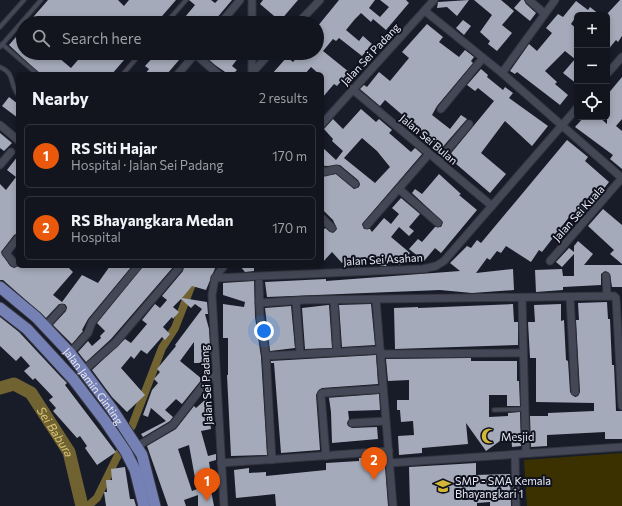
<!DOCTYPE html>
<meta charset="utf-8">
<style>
body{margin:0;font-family:Commissioner,sans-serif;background:#1b1d27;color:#f1f3f6}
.controls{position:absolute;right:12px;top:12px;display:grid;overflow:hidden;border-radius:6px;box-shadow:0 2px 6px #0003}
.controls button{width:36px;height:36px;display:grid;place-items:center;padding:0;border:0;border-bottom:1px solid #31333c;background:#12141e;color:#f1f3f6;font:20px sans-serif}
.you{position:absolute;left:264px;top:331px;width:14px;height:14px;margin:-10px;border:3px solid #fff;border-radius:50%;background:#1a73e8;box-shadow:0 0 0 6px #1a73e833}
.badge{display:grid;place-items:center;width:26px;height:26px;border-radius:50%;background:#ea580c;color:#fff;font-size:13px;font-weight:700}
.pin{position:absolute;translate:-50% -33px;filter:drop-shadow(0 1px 2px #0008)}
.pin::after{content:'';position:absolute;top:21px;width:14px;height:12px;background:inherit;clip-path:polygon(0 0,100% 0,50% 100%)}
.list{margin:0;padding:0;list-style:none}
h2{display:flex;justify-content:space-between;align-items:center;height:52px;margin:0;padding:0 16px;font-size:17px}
h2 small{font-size:13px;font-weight:400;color:#9c9ea4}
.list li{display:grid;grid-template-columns:26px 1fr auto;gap:12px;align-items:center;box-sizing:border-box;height:64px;margin:0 8px 8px;padding:0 8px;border:1px solid #31333c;border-radius:6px}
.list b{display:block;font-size:15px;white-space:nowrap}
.list p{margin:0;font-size:13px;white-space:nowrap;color:#9c9ea4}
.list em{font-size:13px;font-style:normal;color:#9c9ea4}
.icon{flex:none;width:22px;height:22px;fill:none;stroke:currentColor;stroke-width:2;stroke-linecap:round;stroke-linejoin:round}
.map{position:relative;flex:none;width:622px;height:506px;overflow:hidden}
.search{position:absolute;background:#12141e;box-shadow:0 2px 6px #0003;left:16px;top:16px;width:308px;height:44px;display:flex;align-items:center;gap:10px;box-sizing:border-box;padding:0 14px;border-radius:22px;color:#9c9ea4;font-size:15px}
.panel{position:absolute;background:#12141e;box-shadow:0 2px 6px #0003;left:16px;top:72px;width:308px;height:196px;border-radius:6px}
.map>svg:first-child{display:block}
.green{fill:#3b3000}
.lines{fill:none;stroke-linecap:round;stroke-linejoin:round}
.canal{stroke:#706331;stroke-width:8}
.river{stroke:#706331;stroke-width:13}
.building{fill:#a5aaba;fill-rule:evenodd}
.lane-casing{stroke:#32343d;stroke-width:5.5}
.street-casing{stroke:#32343d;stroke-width:9}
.primary-casing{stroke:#32343d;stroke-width:13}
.lane{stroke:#444856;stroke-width:3.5}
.street{stroke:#444856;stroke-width:7}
.primary{stroke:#7580b5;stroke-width:11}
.labels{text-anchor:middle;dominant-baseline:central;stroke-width:4;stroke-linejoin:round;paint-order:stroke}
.street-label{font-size:11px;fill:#e8eaf3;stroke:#0f121e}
.poi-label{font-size:11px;fill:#e8eaf3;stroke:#0f121e;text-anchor:start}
.water-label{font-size:12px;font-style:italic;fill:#d8c576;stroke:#0f121e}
</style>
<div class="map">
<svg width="622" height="506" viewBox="0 0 622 506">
<rect width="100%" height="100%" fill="#181b28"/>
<polygon class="green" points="622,453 622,506 527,506 524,460"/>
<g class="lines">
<g class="canal">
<polyline points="132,426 162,348 175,328 199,266"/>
<polyline points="88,506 97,498 120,451"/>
</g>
<path class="river" id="s1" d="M0 388 14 384 31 393 69 452 82 506"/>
</g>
<g class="building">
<polygon points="48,0 118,0 124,6 129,0 176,0 156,23 28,23"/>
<polygon points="189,0 211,0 215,3 218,0 232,0 216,19 213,16 208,23 180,23 195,5"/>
<polygon points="263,0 298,0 280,21 260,4"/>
<polygon points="339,0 375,0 369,8 380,17 389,7 380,0 406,0 409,3 386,30 373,19 371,22 361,13 355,19 346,30 359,41 363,36 372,44 362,56 339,38 336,41 333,39 323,51 349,72 337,86 334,84 322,98 322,74 319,74 311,67 305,74 272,74 287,57 293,62 301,53 317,53 317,27"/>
<polygon points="469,0 457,16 447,7 437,8 438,2"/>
<polygon points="474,0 501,0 514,11 502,25 512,33 497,51 488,44 490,41 480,32 492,15"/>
<polygon points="521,0 524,0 526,4 536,13 530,21 514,8"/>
<polygon points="620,0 622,0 622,36 618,42 616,40 607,51 607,14"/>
<polygon points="576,1 588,10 590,7 600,15 577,15 571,24 577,29 577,84 563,73 575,59 565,51 545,71 557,82 555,84 568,95 560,105 517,72 515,74 510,71 529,44 537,51 552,33 546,28 558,14 563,17"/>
<polygon points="463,20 471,26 464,35 456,28"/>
<polygon points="427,24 443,37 439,42 459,57 465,50 474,57 471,61 473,63 437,106 432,115 450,129 461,115 467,119 440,150 427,136 385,100 380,106 360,89 364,85 367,87 379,72 390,81 409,58 402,52"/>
<polygon points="23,29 23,53 53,53 71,68 84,53 130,53 112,74 40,74 9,45"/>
<polygon points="157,53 185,53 167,74 145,74 149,69 145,66"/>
<polygon points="208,53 224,53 228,56 230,53 242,53 232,66 237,70 233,74 228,74 215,65 205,56"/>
<polygon points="481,69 488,75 487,77 503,90 505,87 513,93 509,98 548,126 532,146 505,121 481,153 506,174 490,193 448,157 494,101 478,88 475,91 467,85"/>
<polygon points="622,77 622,119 616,126 622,131 622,169 610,159 613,155 575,127 584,117 599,117 607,124 607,95"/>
<polygon points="9,97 18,104 18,118 2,106"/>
<path d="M361 109 376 122 379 119 392 130 389 133 411 152 415 148 422 154 362 224 364 229H370L372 232 384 218 391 224 399 214 392 208 401 198 420 214 409 227 414 231 409 236 399 227 391 237 410 253 400 265 392 258 386 266H381L370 256 359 267H355L347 258 342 263 332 252 322 263V232L325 228 333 233 337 229 333 220 322 209V176L336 174 354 189 359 187 360 184 358 180 340 165 326 166 322 165V147L336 160 343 151 332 141 333 139 324 129 333 119 343 129ZM362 138 377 151 390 167 375 183 344 158Z"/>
<polygon points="0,133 12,143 4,151 0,148"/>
<polygon points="567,140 588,157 585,161 609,182 599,195 597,192 585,206 588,208 577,222 570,216 542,252 539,250 531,262 506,246 501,253 497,251 490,260 487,258 476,273 513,269 514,290 472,293 440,290 267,297 265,282 326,279 326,281 460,271 450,263 467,246 471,248 477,240 481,243"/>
<polygon points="18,156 18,233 14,235 1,252 10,266 14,268 18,266 67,266 73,272 53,295 62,302 82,275 98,283 110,266 132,266 88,319 82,330 83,331 72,344 53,325 66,311 67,307 65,304 59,304 46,318 3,280 0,280 0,184 6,190 16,177 7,170"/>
<polygon points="439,174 461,194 459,195 477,210 441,253 435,248 424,261 409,249 418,239 422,242 435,227 441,227 443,222 412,193 415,189 422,194"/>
<polygon points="603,209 622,225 622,264 610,254 614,250 588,226"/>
<polygon points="578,241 593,254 584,265 622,265 622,287 612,287 610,274 605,271 601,274 601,285 563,287 563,290 536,292 535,270 562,269 563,276 574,276 574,254 562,267 556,262 569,248 574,252 574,246"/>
<polygon points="143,266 174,266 111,339 86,362 78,352 88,341 92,346 101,338 100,336 105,331 97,323"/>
<polygon points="184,266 216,266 206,290 192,286 182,298 207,302 208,314 205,314 209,329 211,363 194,363 194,342 180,361 202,379 182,404 176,399 165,410 173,417 170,421 143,437 141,434 166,421 151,408 148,417 143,415 152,390 158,383 154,379 160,372 157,369 176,346 175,345 202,309 195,304 191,308 181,299 173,307 179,312 173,319 172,317 163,327 170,334 165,340 162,337 147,354 141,350 134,359 131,356 121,368 145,395 127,412 112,397 92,370 125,339 131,343 147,324 142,320 155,304 160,308 167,300 162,296 183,271"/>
<polygon points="240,266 254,266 254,271 245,272"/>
<polygon points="254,281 255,317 261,357 267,455 231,456 227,375 228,375 228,338 223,338 223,304 244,307 245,302 223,295 223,283"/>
<polygon points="607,302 608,319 610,319 612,365 614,365 616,411 622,411 622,439 605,439 605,432 547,435 547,446 531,447 530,416 548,416 548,413 594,411 594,403 536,402 536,358 530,358 528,322 535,322 534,305 561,304 561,321 564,320 566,360 568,361 570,392 575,397 578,396 580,392 576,320 579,320 578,303"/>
<polygon points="371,304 375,345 342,347 339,305"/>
<polygon points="513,304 514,322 518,322 518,345 395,349 394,308 418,307 418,308"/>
<polygon points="328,305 329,305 332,348 305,349 302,308"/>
<polygon points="291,306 295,348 270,351 265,308"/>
<polygon points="0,317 19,332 60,376 67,383 65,385 116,452 97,465 85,448 87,446 80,436 77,438 53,411 56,408 49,400 53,397 35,378 33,380 24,371 30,366 21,356 16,361 0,346"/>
<polygon points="376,355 378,384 322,388 318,391 316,395 320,450 281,453 274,363 271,363 271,361"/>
<polygon points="471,358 471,361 517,361 517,381 519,381 520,406 507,406 507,395 489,395 489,417 508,416 508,413 520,412 521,446 512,447 511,433 486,451 466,423 468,444 422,448 422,453 399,455 398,436 414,435 413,421 401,422 400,410 397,410 397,400 409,400 409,380 388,381 386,359"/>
<polygon points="379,394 380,410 348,411 349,419 347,423 348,426 352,428 377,427 378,439 332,443 331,412 329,398 326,398"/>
<path d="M206 399 212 406 208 410 211 429 201 431 208 456 216 454V460L209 462 211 475H208L214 506H198V495L184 500 186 506H168L147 446 176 429 194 406 196 408ZM189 445 197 489 192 491 178 449Z"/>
<polygon points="371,457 372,466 385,466 388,506 276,506 275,494 236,498 234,470 249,468 249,473 266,472 266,476 326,470 326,463 359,461 359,458"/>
<polygon points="476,463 476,475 510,474 511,506 490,506 490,502 477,503 477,506 410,506 409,467"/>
<polygon points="125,467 130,499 134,499 136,506 106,506 104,492 107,492 106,480 112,480 111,469"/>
</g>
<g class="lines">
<defs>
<g id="lane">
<polyline points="166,23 186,0"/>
<polyline points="0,27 24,0"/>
<polyline points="2,44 37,74"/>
<polyline points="0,47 41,0"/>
<path d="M0 67C16 74 9 84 18 95"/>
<polyline points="123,74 141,53"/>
<polyline points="494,410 525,409"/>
</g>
<g id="street">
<polyline points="252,0 252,23"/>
<polyline points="529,0 544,13"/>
<polyline points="425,11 502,73 622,178"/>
<polyline points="221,23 240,0"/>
<polyline points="298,23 320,0"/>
<polyline points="252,53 252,72"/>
<polyline points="195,54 218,74"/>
<polyline points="502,73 555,0"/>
<polyline points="178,74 196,53"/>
<polyline points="251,74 270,53"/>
<polyline points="607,74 622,57"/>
<polyline points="352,89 492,206"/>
<polyline points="441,109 483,58"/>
<polyline points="322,124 434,0"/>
<polyline points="0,125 18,140"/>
<polyline points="438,161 469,124"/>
<polyline points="0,165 11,152"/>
<polyline points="322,170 324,172 337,169 355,184"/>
<polyline points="399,189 438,223"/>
<polyline points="322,218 332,228"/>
<polyline points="367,225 429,154"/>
<polyline points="550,261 622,178"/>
<polyline points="14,263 6,253 18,238"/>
<polyline points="224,266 215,278 212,295 224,506"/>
<polyline points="606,276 607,296"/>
<polyline points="215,278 423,269 436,266 444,261 577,108"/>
<polyline points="259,283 260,317 266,356 272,460"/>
<polyline points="570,297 575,392"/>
<polyline points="522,298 526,453"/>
<polyline points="334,300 337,352"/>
<polyline points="376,300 393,506"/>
<polyline points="296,302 300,353"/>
<polyline points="259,303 306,300 614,296 616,298 622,406"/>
<polyline points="45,327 62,308"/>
<polyline points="70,353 88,333 92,322 138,266"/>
<polyline points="381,354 523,353"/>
<polyline points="266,356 380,350"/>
<polyline points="84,370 115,343 179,268"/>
<polyline points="352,423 386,421"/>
<polyline points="136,447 173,425 206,382 216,375"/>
<polyline points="515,455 516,506"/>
<polyline points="326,456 321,395 322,393 383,389"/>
<polyline points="221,463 389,451"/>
<polyline points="390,463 622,447"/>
</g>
<g id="primary">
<path id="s2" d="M0 287 36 317 70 353 112 409 142 455 155 506"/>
<polyline points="0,308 27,329 73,379 105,421 126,452 135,470 144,506"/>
</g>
</defs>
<use href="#lane" class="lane-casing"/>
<use href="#street" class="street-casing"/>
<use href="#primary" class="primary-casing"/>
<use href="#lane" class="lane"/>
<use href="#street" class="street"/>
<use href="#primary" class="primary"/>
</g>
<defs>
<symbol id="mosque-bare" viewBox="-9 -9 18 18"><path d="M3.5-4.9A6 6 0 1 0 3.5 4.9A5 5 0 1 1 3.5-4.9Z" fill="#d3b635" stroke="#0f121e" stroke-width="2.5" paint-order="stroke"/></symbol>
<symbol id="school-bare" viewBox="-9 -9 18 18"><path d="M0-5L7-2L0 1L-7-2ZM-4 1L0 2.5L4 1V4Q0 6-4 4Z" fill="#d3b635" stroke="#0f121e" stroke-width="2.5" paint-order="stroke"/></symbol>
</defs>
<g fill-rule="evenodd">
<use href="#mosque-bare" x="478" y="425" width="22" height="22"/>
<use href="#school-bare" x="432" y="475" width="22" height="22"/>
</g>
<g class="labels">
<g class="street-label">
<text transform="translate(370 54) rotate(-47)">Jalan Sei Padang</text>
<text transform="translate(429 139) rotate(40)">Jalan Sei Bulan</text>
<text transform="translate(578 213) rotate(-48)">Jalan Sei Kuala</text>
<text transform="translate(383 259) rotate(-3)">Jalan Sei Asahan</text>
<text transform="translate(206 385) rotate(-93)">Jalan Sei Padang</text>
<text stroke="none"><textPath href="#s2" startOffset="137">Jalan Jamin Ginting</textPath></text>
</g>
<g class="poi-label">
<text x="501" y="436">Mesjid</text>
<text x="455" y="480">SMP - SMA Kemala<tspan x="455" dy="13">Bhayangkari 1</tspan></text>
</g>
<g class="water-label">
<text stroke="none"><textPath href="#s1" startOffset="80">Sei Babura</textPath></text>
</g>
</g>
</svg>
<div class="controls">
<button>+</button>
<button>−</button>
<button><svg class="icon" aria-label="locate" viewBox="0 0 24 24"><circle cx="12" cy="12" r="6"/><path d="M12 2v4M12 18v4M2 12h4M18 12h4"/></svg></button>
</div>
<div class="you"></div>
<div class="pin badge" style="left:207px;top:501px">1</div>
<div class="pin badge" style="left:374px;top:480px">2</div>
<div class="search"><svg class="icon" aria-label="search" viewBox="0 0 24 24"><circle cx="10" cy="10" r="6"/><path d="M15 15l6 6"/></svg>Search here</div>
<section class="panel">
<h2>Nearby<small>2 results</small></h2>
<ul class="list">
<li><span class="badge">1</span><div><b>RS Siti Hajar</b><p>Hospital · Jalan Sei Padang</p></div><em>170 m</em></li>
<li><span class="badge">2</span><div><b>RS Bhayangkara Medan</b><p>Hospital</p></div><em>170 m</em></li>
</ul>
</section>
</div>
